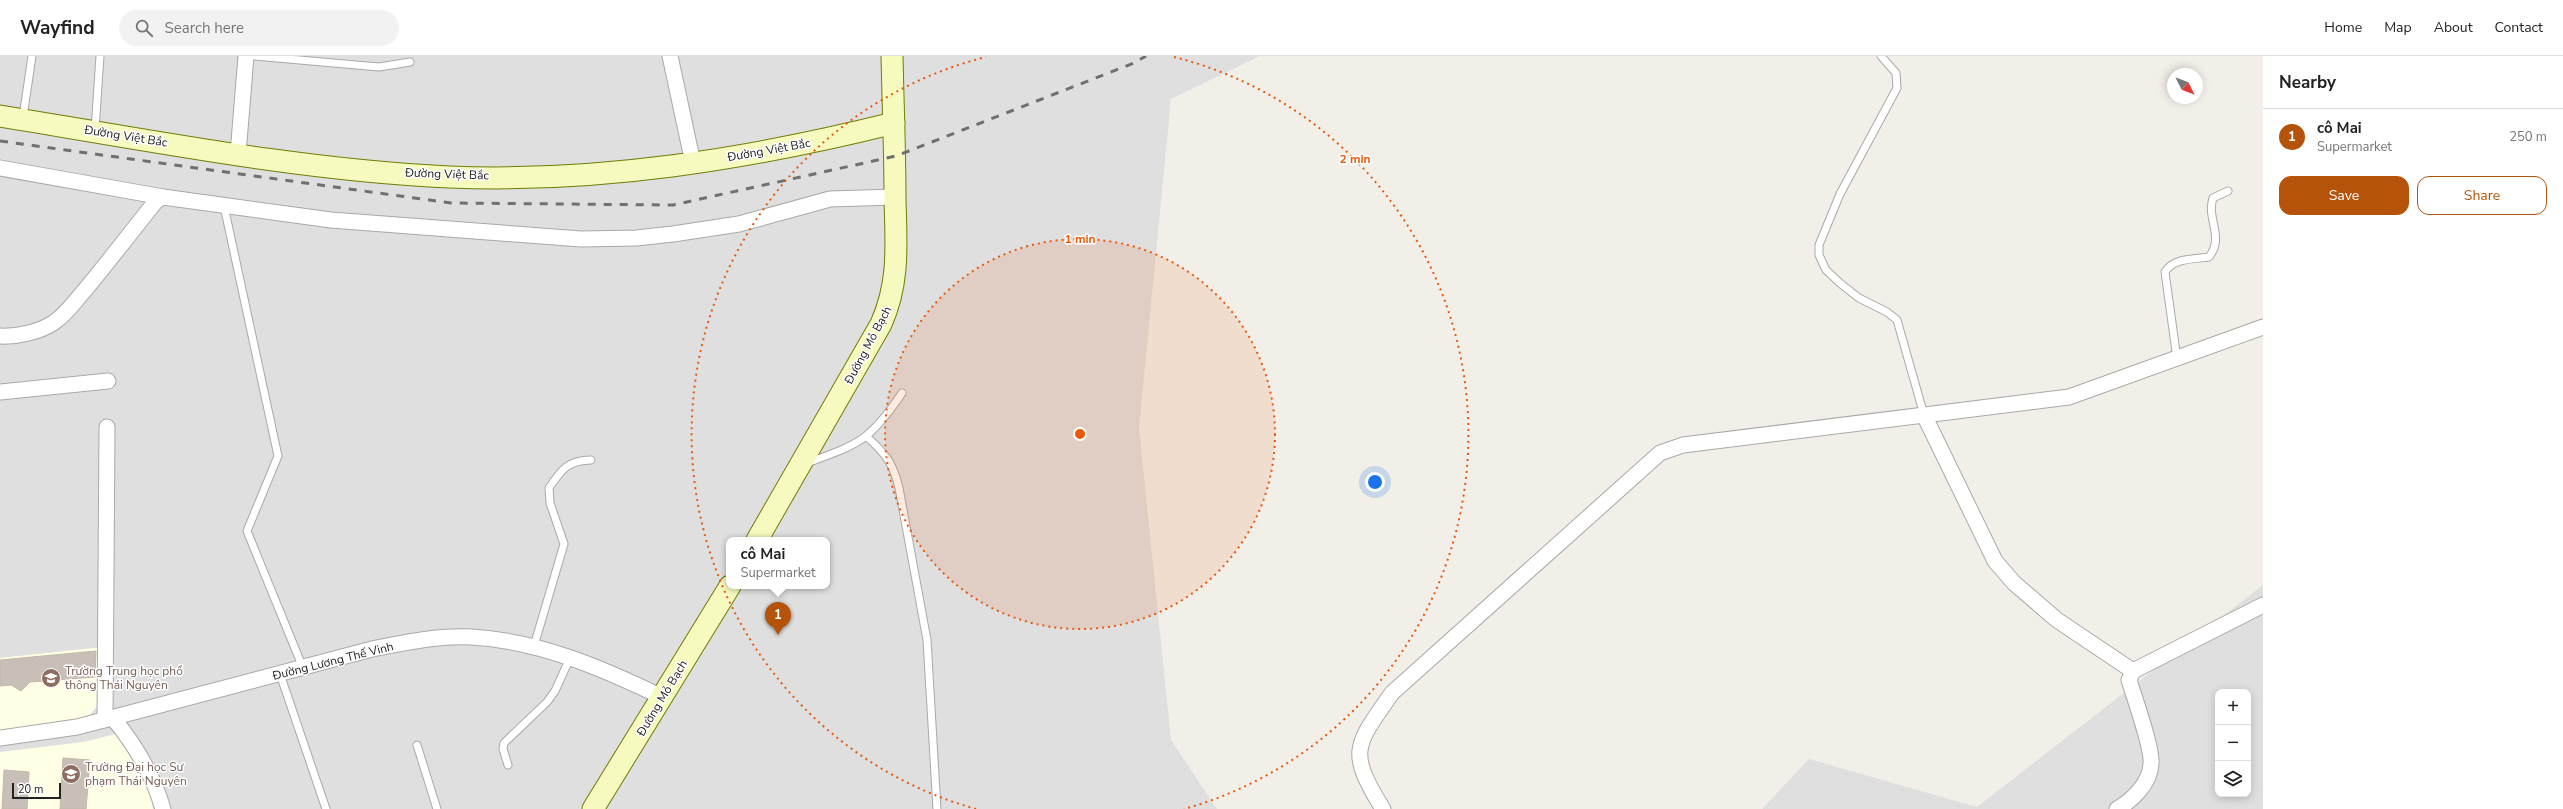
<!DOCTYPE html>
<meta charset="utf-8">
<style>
body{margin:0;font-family:"Nunito Sans",sans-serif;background:#f2f2f2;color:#222}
.controls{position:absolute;right:12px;bottom:12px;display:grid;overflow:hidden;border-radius:8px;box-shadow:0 2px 10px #0003}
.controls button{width:36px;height:36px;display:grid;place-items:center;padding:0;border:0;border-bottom:1px solid #e0e0e0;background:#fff;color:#222;font:20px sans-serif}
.compass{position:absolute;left:2167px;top:12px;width:36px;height:36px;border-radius:50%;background:#fff;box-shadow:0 2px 10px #0003;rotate:132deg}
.scale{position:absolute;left:12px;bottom:10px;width:49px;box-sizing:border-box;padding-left:4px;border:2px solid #222;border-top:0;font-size:11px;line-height:14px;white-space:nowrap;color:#222;-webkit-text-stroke:3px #fff;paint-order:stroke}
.you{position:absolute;left:1375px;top:426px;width:14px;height:14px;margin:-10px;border:3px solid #fff;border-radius:50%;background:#1a73e8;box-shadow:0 0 0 6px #1a73e833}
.badge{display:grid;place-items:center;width:26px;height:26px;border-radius:50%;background:#b45309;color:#fff;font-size:13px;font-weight:700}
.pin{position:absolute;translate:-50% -33px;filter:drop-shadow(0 1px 2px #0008)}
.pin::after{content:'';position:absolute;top:21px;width:14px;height:12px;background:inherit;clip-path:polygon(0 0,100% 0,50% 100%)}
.popup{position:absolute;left:726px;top:481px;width:104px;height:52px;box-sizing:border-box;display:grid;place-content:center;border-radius:8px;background:#fff;filter:drop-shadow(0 1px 3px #0005);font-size:13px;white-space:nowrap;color:#767676}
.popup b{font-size:15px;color:#222}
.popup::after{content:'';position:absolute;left:50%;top:100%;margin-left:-8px;border:8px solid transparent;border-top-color:#fff}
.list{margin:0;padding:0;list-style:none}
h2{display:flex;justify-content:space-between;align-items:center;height:52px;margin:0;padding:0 16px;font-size:17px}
h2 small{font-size:13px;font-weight:400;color:#767676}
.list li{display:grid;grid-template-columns:26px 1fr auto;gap:12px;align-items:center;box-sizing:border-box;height:56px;padding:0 16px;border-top:1px solid #e0e0e0}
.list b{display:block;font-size:15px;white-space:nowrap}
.list p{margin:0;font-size:13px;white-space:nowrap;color:#767676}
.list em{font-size:13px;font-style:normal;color:#767676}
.actions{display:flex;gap:8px;padding:12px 16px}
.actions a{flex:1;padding:9px 0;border:1px solid #b45309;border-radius:12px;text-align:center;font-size:14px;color:#b45309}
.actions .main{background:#b45309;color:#fff}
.icon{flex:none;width:22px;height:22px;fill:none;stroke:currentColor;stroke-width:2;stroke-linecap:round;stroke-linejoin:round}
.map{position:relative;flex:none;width:2263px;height:753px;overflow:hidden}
header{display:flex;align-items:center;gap:24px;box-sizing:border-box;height:56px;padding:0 20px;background:#fff;border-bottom:1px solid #e0e0e0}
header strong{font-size:19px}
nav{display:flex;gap:22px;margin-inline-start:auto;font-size:14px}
.search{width:280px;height:36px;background:#f2f2f2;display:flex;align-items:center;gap:10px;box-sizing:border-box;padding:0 14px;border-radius:22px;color:#767676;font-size:15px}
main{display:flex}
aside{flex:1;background:#fff}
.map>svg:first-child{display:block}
.residential{fill:#e0dfdf;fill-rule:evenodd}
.education{fill:#ffffe5}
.building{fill:#c7bfb8;stroke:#c4b6ab}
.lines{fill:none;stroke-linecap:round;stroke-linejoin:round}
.lane-casing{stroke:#a9a9a9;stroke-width:9}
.street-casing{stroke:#a9a9a9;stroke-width:17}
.secondary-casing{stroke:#707d05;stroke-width:23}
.lane{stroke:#fff;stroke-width:7}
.street{stroke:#fff;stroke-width:15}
.secondary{stroke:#f7fabf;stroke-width:21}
.rail{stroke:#707070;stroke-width:3;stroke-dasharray:8 8;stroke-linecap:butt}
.ring{fill:none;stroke:#e8590c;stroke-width:2;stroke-dasharray:2 4}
.labels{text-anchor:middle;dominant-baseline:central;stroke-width:3;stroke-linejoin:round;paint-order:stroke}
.street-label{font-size:12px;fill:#222;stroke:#fff}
.education-label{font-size:12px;fill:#785e54;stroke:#fff;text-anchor:start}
.centre{fill:#e8590c;stroke:#fff;stroke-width:2}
.ring-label{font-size:12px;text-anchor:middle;font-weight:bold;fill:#e8590c;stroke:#fff;stroke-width:3;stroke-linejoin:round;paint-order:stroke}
</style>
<header>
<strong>Wayfind</strong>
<div class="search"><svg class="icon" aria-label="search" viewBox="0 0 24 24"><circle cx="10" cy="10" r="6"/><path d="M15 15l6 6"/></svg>Search here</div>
<nav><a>Home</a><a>Map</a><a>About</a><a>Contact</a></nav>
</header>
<main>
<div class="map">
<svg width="2263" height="753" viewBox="0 0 2263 753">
<rect width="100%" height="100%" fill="#f2efe9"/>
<g class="residential">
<path d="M0 0H1260L1171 43 1139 372 1171 684 1217 753H0ZM729 484H827V530H729Z"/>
<path d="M2263 529V753H1762L1809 703 1977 751ZM2218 636H2248V738H2218Z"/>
</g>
<g class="education">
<polygon points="102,591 102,643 87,663 0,675 0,602"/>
<polygon points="116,678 149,731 153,753 0,753 0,696 83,686"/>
</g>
<g class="building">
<polygon points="96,595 95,621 30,626 21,635 11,629 0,630 0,604"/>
<polygon points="63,702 90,704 86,753 60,753"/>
<polygon points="4,714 29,716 27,753 2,753"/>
</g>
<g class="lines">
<defs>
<g id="lane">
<polyline points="254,0 379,11 410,6"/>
<polyline points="1881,0 1896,17 1897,32 1840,138 1819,189 1819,199 1826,214 1841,228 1859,242 1887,256 1897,264 1924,359"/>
<polyline points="23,61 32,0"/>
<polyline points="95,74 100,0"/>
<polyline points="224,150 278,400 247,475 303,612"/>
<path d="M2177 303 2165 216C2173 202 2194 203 2209 201 2225 181 2206 163 2213 142L2228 135"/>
<path d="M867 381C886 398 893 407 899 432L927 584 937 753"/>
<path d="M807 407C859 388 870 385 902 337"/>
<path d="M534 590 564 488 550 447 549 432C561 414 568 404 591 404"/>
<polyline points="280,618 326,753"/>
<polyline points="417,689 437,753"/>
<polyline points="508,709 503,693 504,687 547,646 555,635 570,602"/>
</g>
<g id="street">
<polyline points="670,0 693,107"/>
<polyline points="238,98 246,0"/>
<polyline points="0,112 163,141"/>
<path d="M0 280C17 281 39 276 53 267 66 259 75 245 85 234 109 205 132 175 156 145L163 141 331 164 581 183 636 182 673 178 739 168 830 143 895 141"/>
<polyline points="0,336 108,325"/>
<polyline points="1924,359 1995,505 2014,527 2057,564 2133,615"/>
<path d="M113 662C136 690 153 718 163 753"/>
<polyline points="105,664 107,371"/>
<path d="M0 682 77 671 372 593C404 587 438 579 472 581 539 585 602 612 662 641"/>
<path d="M1383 753C1347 695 1355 690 1392 637L1660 397 1683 389 2069 341 2263 271"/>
<path d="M2117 753C2133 744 2150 727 2151 708 2153 693 2134 641 2129 624L2133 615 2263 549"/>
</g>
<g id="secondary">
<path d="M0 60C149 84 299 114 449 121 599 127 749 103 894 67"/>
<path d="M757 484 881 268C900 226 896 187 895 143 895 95 893 48 892 0"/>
<polyline points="593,753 730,530"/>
</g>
</defs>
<use href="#lane" class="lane-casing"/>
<use href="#street" class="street-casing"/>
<use href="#secondary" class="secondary-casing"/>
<use href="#lane" class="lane"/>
<use href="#street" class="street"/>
<use href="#secondary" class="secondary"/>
<polyline class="rail" points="0,85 451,147 673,149 896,100 1134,7 1146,0"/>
</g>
<circle cx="1080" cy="378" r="195" fill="#e8590c" fill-opacity=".12"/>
<g class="ring">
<circle cx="1080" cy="378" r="195"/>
<path d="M976 753A389 389 0 0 1 986 1M1174 1A389 389 0 0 1 1184 753"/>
</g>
<defs>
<symbol id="school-disc" viewBox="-11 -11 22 22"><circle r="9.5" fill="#8d6e63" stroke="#fff"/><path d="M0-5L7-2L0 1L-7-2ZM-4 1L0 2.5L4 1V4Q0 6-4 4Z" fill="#fff"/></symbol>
<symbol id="university-disc" viewBox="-11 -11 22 22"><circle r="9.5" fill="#8d6e63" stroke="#fff"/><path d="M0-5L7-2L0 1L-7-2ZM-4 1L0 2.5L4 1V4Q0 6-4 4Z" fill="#fff"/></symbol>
</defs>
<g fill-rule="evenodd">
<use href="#school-disc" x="40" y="611" width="22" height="22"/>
<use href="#university-disc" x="60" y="707" width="22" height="22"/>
</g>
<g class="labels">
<g class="street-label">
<text transform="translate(126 80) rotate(9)">Đường Việt Bắc</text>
<text transform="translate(769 94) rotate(-10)">Đường Việt Bắc</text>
<text transform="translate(447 118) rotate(2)">Đường Việt Bắc</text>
<text transform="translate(868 289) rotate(-62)">Đường Mỏ Bạch</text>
<text transform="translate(333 605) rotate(-14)">Đường Lương Thế Vinh</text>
<text transform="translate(662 642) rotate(-59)">Đường Mỏ Bạch</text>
</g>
<g class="education-label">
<text x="65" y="615">Trường Trung học phổ<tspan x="65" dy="14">thông Thái Nguyên</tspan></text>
<text x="85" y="711">Trường Đại học Sư<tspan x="85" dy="14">phạm Thái Nguyên</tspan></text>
</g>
</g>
<circle cx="1080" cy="378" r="6" class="centre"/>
<g class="ring-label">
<text x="1355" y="107">2 min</text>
<text x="1080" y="187">1 min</text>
</g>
</svg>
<div class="controls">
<button>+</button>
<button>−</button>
<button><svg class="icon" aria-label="layers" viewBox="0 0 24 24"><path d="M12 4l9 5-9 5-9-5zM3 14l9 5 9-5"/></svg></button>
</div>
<svg class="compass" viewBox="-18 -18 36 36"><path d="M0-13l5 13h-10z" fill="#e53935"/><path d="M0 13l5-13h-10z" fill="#767676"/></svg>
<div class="scale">20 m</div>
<div class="you"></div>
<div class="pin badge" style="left:778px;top:579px">1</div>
<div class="popup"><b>cô Mai</b>Supermarket</div>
</div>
<aside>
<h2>Nearby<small></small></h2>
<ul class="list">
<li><span class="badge">1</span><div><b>cô Mai</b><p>Supermarket</p></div><em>250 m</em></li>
</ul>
<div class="actions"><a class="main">Save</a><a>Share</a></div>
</aside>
</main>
